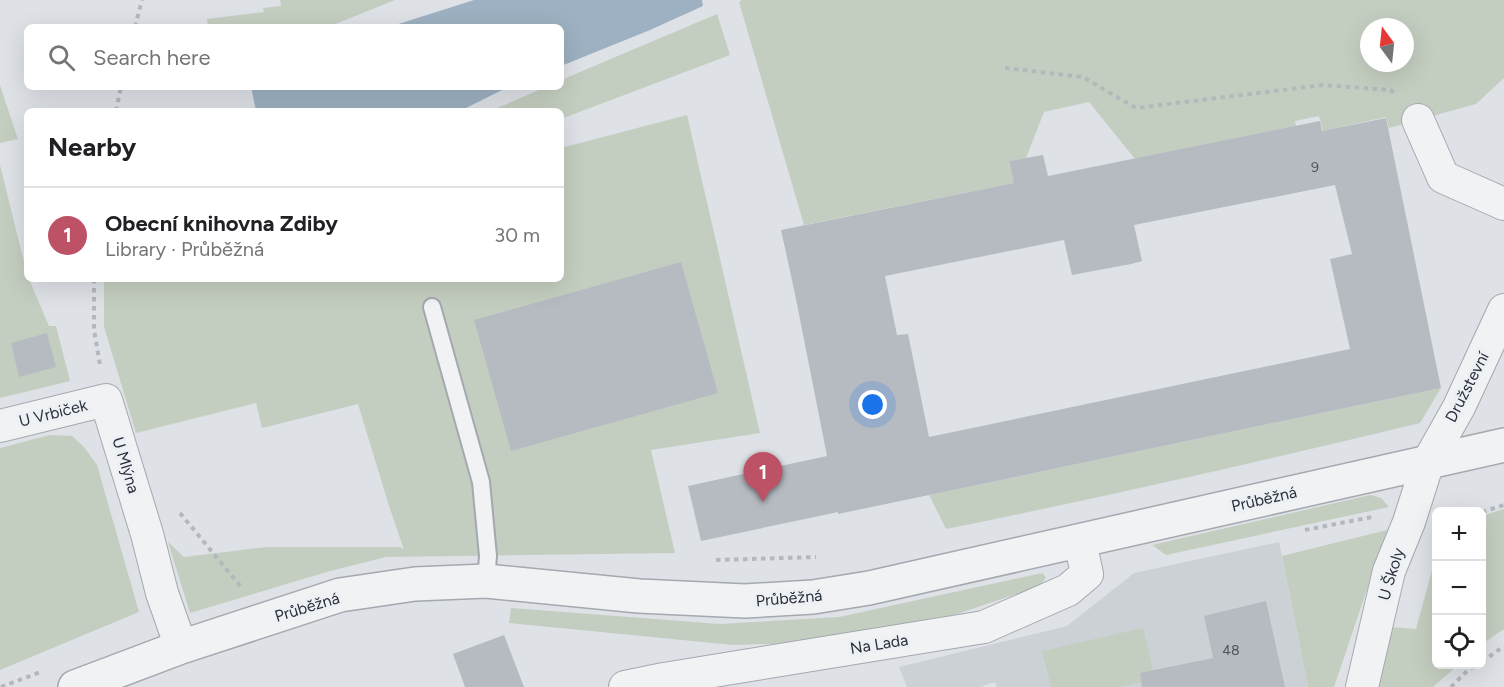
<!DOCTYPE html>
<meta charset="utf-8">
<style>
body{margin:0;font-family:Figtree,sans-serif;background:#f2f2f2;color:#202124}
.controls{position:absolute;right:18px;bottom:18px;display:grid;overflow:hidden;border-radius:9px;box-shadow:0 6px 24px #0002}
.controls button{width:54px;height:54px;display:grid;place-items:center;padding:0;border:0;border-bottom:2px solid #e0e0e0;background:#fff;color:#202124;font:30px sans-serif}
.compass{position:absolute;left:1360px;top:18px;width:54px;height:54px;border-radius:50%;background:#fff;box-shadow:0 6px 24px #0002;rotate:345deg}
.you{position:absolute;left:873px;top:405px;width:21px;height:21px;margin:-15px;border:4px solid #fff;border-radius:50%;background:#1a73e8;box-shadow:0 0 0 9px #1a73e833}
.badge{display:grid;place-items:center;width:39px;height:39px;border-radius:50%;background:#bd5166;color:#fff;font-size:20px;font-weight:700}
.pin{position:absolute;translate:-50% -50px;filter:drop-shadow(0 2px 3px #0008)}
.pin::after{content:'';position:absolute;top:32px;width:21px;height:18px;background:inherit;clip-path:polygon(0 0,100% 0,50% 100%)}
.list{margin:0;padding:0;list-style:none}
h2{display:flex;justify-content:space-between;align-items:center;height:78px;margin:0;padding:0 24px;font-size:26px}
h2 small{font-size:20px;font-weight:400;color:#757577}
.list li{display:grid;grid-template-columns:39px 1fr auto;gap:18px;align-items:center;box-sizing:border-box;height:96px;padding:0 24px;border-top:2px solid #e0e0e0}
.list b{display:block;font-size:22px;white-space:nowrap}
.list p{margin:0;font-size:20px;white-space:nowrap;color:#757577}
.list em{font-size:20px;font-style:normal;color:#757577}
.icon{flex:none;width:33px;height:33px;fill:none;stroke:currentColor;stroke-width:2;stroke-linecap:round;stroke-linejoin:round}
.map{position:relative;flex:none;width:1504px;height:687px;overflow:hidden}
.search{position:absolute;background:#fff;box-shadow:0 6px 24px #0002;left:24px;top:24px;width:540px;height:66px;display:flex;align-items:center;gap:15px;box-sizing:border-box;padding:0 21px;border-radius:9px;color:#757577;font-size:22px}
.panel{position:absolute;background:#fff;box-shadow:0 6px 24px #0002;left:24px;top:108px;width:540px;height:174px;border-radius:9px}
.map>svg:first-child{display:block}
.built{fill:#ccd1d6}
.green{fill:#c4cec0;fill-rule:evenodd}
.water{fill:#9db1c2}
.building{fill:#b6bbc2;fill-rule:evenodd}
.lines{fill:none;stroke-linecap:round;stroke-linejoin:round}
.service-casing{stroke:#a4a8af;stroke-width:20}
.minor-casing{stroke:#a4a8af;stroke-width:34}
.tertiary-casing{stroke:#a4a8af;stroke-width:36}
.path{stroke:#b4b8bc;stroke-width:4;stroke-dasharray:4.5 4.5;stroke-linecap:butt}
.service{stroke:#f0f2f4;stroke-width:16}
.minor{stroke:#f0f2f4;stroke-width:32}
.tertiary{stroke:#f0f2f4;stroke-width:33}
.labels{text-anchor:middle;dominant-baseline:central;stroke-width:6;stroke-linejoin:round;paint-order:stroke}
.number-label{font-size:14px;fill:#4c535c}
.street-label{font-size:16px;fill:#29303a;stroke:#edf0f4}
</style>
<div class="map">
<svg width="1504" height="687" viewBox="0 0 1504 687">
<rect width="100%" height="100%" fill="#dee1e6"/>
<polygon class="built" points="1279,542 1308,687 997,687 995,682 980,687 907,687 899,667 1067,626 1134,573"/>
<g class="green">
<polygon points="280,0 395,0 328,27 208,27 207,19 264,12 263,8 281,6"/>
<path d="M742 0H1504V78L1476 104 1389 128 1386 117 1323 131 1319 116 1295 121 1298 136 1135 159 1089 102 1044 112 1026 158 1009 161 1014 183 804 225 739 2ZM1369 27H1405V63H1369Z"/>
<polygon points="717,14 730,55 561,119 561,111 490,111 546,87 561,87 561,80"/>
<polygon points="0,85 18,139 0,143"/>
<polygon points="687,115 760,433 651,450 675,553 386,557 330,571 190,613 168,542 184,557 267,547 400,547 404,550 389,506 358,404 262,428 256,403 136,433 104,327 104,279 561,279 561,148"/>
<polygon points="0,165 27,274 27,279 29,279 49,326 56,326 70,381 0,398"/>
<path d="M1441 388 1420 423C1262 461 1105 497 946 529L929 495Z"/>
<polygon points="50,435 72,436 84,447 97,465 139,612 0,670 0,448"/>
<polygon points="1370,495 1381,498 1389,507 1166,555 1152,545"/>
<polygon points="1504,509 1504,629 1482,644 1482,516"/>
<polygon points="1387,530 1334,687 1308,687 1282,556"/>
<polygon points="1436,556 1436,664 1458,665 1433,687 1375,687 1388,627 1416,629"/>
<polygon points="1042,573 1046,577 1040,586 957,614 801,643 733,645 509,623 511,608 720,624 839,617"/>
<polygon points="1143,628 1155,679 1120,687 1051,687 1042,651"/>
</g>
<g class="water">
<polygon points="474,0 702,0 703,6 650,30 561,66 561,27 389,27"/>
<polygon points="251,87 508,87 460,111 256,111"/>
</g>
<g class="building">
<path d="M1386 118 1441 388 838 514V512L701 541 688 486 827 456 795 294 781 230 1014 183 1009 161 1043 155 1048 176 1320 121 1322 131ZM1335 185 1352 254 1330 259 1350 349 929 437 908 334 897 335 885 276 1064 240 1072 275 1131 264 1142 261 1134 225Z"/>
<polygon points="681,262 718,393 511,451 474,320"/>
<polygon points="47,333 56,367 19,377 11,343"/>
<polygon points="1266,601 1285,687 1142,687 1140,673 1213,658 1204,616"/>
<polygon points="504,635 524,687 465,687 453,654"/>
</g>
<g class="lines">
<defs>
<polyline id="service" points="432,307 481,482 488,556 486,581"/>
<g id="minor">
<polyline points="1418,120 1443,177 1504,204"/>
<polyline points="0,426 106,400 147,534 162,593 181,647"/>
<polyline points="625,687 664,679 984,627 1068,590 1087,574 1080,541"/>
<polyline points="1362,687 1389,571 1409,522 1428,462 1459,407 1504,310"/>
</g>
<polyline id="tertiary" points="75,687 181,647 340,595 415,584 486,581 639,596 745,601 813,597 869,588 1504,445"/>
</defs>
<use href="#service" class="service-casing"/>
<use href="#minor" class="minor-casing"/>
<use href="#tertiary" class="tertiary-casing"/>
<g class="path">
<polyline points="135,27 142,0"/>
<polyline points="1005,68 1083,77 1136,108 1323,85 1391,90 1395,95"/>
<polyline points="116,111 121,87"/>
<polyline points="94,279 94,330 100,365"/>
<polyline points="1482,512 1504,505"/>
<polyline points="180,513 242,588"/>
<polyline points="1305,530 1372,517"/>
<polyline points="716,560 816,557"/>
<polyline points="1482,662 1504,646"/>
<polyline points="1,687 43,671"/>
<polyline points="1451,687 1466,672 1477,664"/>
</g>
<use href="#service" class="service"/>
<use href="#minor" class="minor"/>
<use href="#tertiary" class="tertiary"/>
</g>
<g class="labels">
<g class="number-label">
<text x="1315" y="167">9</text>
<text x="1231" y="650">48</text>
</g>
<g class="street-label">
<text transform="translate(1467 387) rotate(-63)">Družstevní</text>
<text transform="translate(53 413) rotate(-14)">U Vrbiček</text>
<text transform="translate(126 465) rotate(73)">U Mlýna</text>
<text transform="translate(1264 499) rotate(-13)">Průběžná</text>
<text transform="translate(1391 574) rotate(-73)">U Školy</text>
<text transform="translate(789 598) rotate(-5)">Průběžná</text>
<text transform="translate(307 607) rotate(-17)">Průběžná</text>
<text transform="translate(879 644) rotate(-9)">Na Lada</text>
</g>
</g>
</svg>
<div class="controls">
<button>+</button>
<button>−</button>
<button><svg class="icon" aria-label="locate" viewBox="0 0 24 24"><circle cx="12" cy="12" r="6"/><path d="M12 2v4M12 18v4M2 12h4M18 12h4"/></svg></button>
</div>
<svg class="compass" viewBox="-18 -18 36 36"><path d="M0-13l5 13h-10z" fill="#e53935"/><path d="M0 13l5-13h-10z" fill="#757577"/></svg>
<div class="you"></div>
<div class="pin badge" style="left:763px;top:502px">1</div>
<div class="search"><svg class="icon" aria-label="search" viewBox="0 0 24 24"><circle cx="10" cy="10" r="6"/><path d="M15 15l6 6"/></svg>Search here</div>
<section class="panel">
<h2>Nearby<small></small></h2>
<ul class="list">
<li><span class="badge">1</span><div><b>Obecní knihovna Zdiby</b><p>Library · Průběžná</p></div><em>30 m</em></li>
</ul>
</section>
</div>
